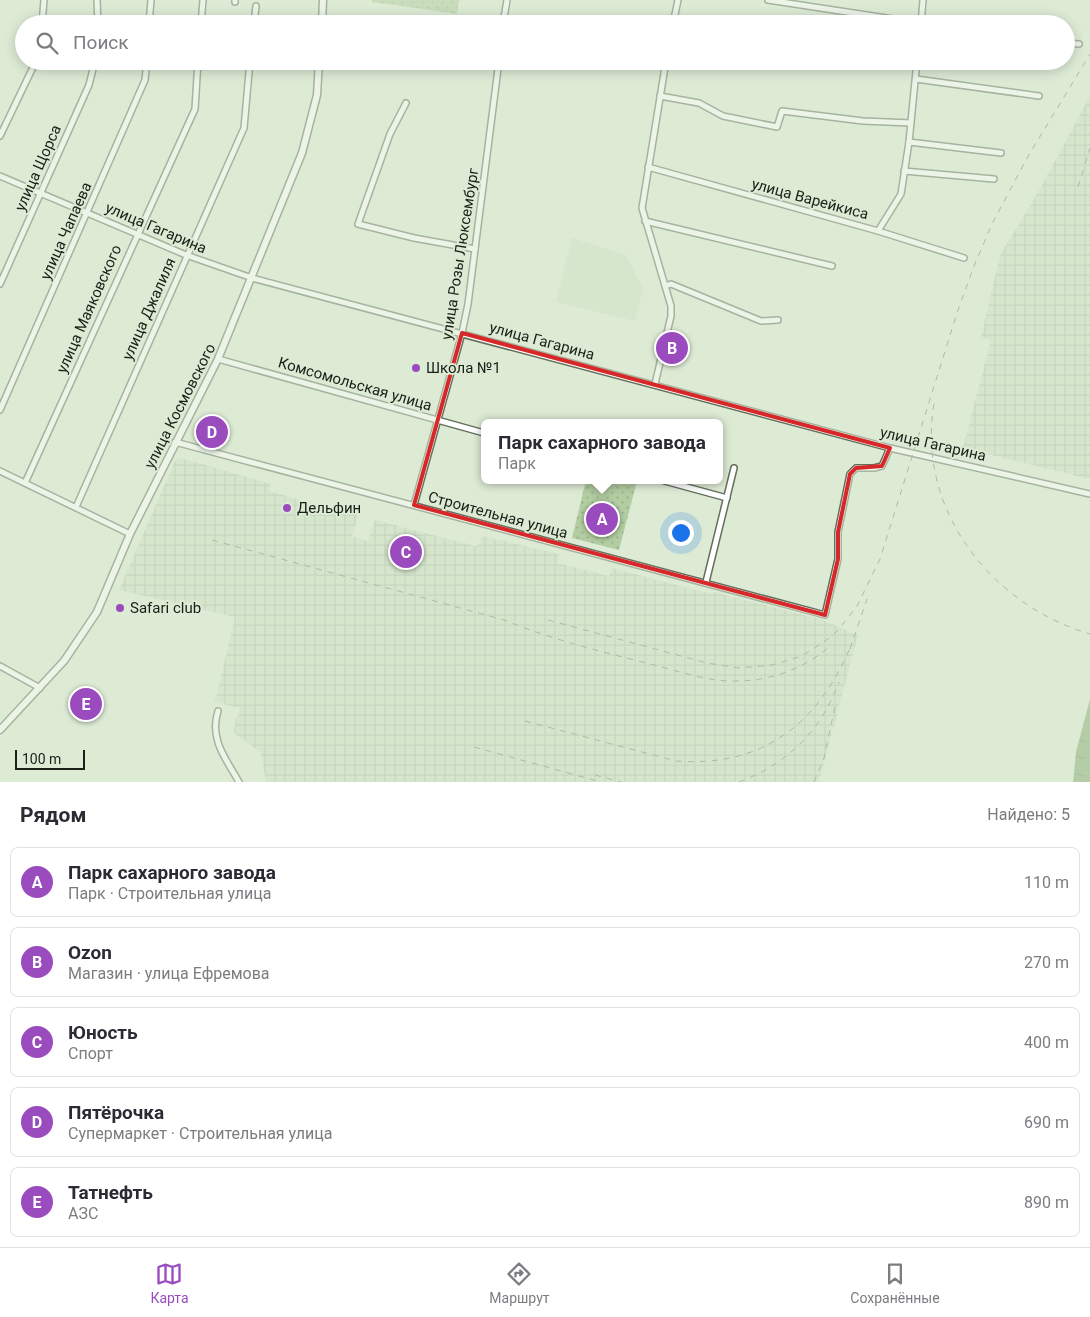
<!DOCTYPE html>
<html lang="ru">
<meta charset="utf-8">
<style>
body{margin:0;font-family:Roboto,sans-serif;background:#f2f2f3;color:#2b2b33}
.scale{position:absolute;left:15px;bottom:12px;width:70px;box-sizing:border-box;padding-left:5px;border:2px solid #1a1f17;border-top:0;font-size:14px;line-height:18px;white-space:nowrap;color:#1a1f17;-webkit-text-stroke:4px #ddebd5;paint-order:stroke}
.you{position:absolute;left:680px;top:532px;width:18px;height:18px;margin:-12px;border:4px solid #fff;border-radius:50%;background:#1a73e8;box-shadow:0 0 0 8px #1a73e833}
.badge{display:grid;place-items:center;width:32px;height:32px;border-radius:50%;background:#9a4cbe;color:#fff;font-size:16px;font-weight:700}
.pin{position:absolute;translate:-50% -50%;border:2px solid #fff;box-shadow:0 1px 5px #0006}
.popup{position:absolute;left:481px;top:419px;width:242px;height:65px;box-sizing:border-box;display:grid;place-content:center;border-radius:8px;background:#fff;filter:drop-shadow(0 1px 4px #0005);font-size:16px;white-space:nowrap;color:#7c7c81}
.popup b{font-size:19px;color:#2b2b33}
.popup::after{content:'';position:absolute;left:50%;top:100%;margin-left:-10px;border:10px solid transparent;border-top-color:#fff}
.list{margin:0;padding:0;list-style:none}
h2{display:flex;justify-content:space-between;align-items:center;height:65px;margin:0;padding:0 20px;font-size:21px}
h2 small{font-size:16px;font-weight:400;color:#7c7c81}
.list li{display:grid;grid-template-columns:32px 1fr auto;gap:15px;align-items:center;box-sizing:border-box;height:70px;margin:0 10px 10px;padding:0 10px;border:1px solid #e1e1e2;border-radius:8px}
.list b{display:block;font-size:19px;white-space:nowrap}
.list p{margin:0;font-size:16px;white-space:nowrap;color:#7c7c81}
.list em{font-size:16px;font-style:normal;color:#7c7c81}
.icon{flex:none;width:28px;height:28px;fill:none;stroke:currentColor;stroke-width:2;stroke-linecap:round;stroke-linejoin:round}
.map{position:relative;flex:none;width:1090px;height:782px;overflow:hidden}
.search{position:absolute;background:#fff;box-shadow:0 2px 12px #0003;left:15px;right:15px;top:15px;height:55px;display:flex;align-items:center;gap:12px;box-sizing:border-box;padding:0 18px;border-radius:28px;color:#7c7c81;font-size:19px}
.sheet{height:465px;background:#fff}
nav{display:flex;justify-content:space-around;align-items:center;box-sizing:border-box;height:70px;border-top:1px solid #e1e1e2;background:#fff;font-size:14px;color:#7c7c81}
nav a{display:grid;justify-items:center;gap:2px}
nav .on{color:#9a4cbe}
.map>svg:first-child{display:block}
.built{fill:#cddfc3}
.industrial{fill:url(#industrial-grid)}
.grass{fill:url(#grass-dots)}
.water{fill:url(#water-ripples)}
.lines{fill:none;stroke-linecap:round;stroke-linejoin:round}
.minor-casing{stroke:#64705d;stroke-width:8}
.major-casing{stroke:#64705d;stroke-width:9}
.minor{stroke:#fff;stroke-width:5}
.major{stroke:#fff;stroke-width:6}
.rail{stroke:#767f70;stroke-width:1;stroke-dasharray:6 6;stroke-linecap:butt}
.marked{fill:none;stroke:#d62828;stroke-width:4;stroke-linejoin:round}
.poi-dot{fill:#9a4cbe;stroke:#ddebd5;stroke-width:2}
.labels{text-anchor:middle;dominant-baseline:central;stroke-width:4;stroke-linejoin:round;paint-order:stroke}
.street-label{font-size:15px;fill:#1a1f17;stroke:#ddebd5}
.poi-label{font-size:15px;fill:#1a1f17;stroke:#ddebd5;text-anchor:start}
</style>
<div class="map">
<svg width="1090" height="782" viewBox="0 0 1090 782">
<defs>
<pattern id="industrial-grid" width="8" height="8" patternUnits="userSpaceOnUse" patternTransform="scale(1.25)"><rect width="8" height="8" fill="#cddfc3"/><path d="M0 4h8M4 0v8" fill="none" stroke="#afbfa7"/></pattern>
<pattern id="grass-dots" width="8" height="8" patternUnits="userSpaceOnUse" patternTransform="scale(1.25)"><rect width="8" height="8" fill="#b2cda1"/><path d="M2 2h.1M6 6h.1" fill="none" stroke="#98b08a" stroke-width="1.8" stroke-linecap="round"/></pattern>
<pattern id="water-ripples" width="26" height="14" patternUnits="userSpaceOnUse" patternTransform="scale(1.25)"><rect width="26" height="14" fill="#85a96e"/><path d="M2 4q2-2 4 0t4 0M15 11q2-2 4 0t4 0" fill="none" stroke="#6c8959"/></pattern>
</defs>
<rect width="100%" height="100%" fill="#ddebd5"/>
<polygon class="built" points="572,238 626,255 643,289 635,321 556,302"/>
<g class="industrial">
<polygon points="1090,96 1090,479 963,448 991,340 981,337 1000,255 1041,187"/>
<polygon points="181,458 271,484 269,491 358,516 352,536 368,541 375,520 475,546 479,544 482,536 559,554 558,563 609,576 612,568 711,594 714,592 823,620 858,635 819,782 266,782 261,753 234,733 236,716 238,717 240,708 215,702 235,617 119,590 175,461"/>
</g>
<g class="grass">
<polygon points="372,0 459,0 457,14 372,2"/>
<polygon points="586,480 637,481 619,550 572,538"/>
</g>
<polygon class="water" points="1090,699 1090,782 1073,782 1076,752"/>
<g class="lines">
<defs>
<g id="minor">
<polyline points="97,0 98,24"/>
<polyline points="768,0 926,24"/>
<polyline points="235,2 235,0"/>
<polyline points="42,24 44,0"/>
<polyline points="149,24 151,0"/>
<polyline points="201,24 203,0"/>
<polyline points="254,24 256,6"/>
<polyline points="503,24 507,0"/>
<polyline points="673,24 678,0"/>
<polyline points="921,24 923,0"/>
<polyline points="1066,43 1079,44"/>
<polyline points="916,79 1039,96"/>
<polyline points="660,96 699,103 723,116 777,127 782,111 863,121 911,123"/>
<polyline points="406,103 390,134 358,224 414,238 475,249"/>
<polyline points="0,136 36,61"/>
<polyline points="909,142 1001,153"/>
<polyline points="648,167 878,231 964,258"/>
<polyline points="904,171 994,179"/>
<polyline points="0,176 186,255 252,278 890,448 1090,494"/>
<polyline points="645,221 832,266"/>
<polyline points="878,231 901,194 909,142 917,61"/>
<polyline points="0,284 89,85 95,61"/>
<polyline points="665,286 671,284 761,321 778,320"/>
<polyline points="218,359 484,433"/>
<polyline points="655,384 671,316 671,306 642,208 666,61"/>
<polyline points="0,410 145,80 147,61"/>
<polyline points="175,442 825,615 838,559 838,532 850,474 856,468 874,468 882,466 890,448"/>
<polyline points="0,471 130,534"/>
<polyline points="661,480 727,498"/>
<polyline points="25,483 195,109 198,61"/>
<polyline points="414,505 462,333 468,304 499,61"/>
<polyline points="76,507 244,128 250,61"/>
<polyline points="706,582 734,468"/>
<polyline points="0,666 40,688"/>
<path d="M218 711C209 739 226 759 239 782"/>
</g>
<g id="major">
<polyline points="322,24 323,0"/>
<polyline points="0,730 64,661 97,612 130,534 218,359 302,153 317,95 319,61"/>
</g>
</defs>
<use href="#minor" class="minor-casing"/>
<use href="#major" class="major-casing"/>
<use href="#minor" class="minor"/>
<use href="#major" class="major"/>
<g class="rail">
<polyline points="1078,187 1090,148"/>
<path d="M934 404C916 509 991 605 1090 634"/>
<path d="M212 540 504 620C553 640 603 652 654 665 679 671 705 681 732 681 767 682 803 670 830 646"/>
<polyline points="548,620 707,663 739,668 772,665 802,656 831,637 840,628 857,606 880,559 957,313 974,266 992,224 1027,158 1090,54"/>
<polyline points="850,649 867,599"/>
<path d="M525 721 676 761C764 768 820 722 852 643"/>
<polyline points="474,747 601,782"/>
<polyline points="595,775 621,782"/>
<path d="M739 782C787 764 821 731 839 682"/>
<polyline points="814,782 824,758 836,702"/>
</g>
</g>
<path d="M0 0H1090V782H0ZM462 333 890 448 882 466 856 468 850 474 838 532V559L825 615 414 505Z" fill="#ddebd5" fill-opacity=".55" fill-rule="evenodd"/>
<path class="marked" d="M462 333 890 448 882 466 856 468 850 474 838 532V559L825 615 414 505Z"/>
<g class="poi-dot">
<circle cx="416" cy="368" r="5"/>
<circle cx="287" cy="508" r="5"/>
<circle cx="120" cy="608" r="5"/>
</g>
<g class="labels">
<g class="street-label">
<text transform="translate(38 168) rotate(-66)">улица Щорса</text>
<text transform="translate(810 199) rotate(15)">улица Варейкиса</text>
<text transform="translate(156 228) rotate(23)">улица Гагарина</text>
<text transform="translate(66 231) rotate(-66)">улица Чапаева</text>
<text transform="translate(460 254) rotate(-81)">улица Розы Люксембург</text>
<text transform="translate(89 309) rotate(-66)">улица Маяковского</text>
<text transform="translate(149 309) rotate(-66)">улица Джалиля</text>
<text transform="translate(542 341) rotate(15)">улица Гагарина</text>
<text transform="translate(355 384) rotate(16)">Комсомольская улица</text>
<text transform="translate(180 406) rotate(-63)">улица Космовского</text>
<text transform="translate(933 444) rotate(13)">улица Гагарина</text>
<text transform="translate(498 515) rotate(15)">Строительная улица</text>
</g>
<g class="poi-label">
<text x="426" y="368">Школа №1</text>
<text x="297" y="508">Дельфин</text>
<text x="130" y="608">Safari club</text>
</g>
</g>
</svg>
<div class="scale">100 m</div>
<div class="you"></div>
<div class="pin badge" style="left:602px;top:519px">A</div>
<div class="popup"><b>Парк сахарного завода</b>Парк</div>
<div class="pin badge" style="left:672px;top:348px">B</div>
<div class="pin badge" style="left:406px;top:552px">C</div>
<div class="pin badge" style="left:212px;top:432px">D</div>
<div class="pin badge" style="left:86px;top:704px">E</div>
<div class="search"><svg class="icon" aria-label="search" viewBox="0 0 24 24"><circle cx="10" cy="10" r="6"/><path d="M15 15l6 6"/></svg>Поиск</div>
</div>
<section class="sheet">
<h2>Рядом<small>Найдено: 5</small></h2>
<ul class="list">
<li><span class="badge">A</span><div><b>Парк сахарного завода</b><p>Парк · Строительная улица</p></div><em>110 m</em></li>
<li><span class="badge">B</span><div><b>Ozon</b><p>Магазин · улица Ефремова</p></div><em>270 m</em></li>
<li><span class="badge">C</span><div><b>Юность</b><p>Спорт</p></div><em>400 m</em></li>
<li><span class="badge">D</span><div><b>Пятёрочка</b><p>Супермаркет · Строительная улица</p></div><em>690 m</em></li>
<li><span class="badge">E</span><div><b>Татнефть</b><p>АЗС</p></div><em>890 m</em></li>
</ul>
</section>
<nav>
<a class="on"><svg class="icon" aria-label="map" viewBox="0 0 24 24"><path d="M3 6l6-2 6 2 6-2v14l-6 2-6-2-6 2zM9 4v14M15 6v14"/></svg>Карта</a>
<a><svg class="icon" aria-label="directions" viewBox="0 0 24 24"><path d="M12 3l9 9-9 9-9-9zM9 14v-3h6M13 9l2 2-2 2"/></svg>Маршрут</a>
<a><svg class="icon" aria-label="saved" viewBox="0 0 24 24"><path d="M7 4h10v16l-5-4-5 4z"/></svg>Сохранённые</a>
</nav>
